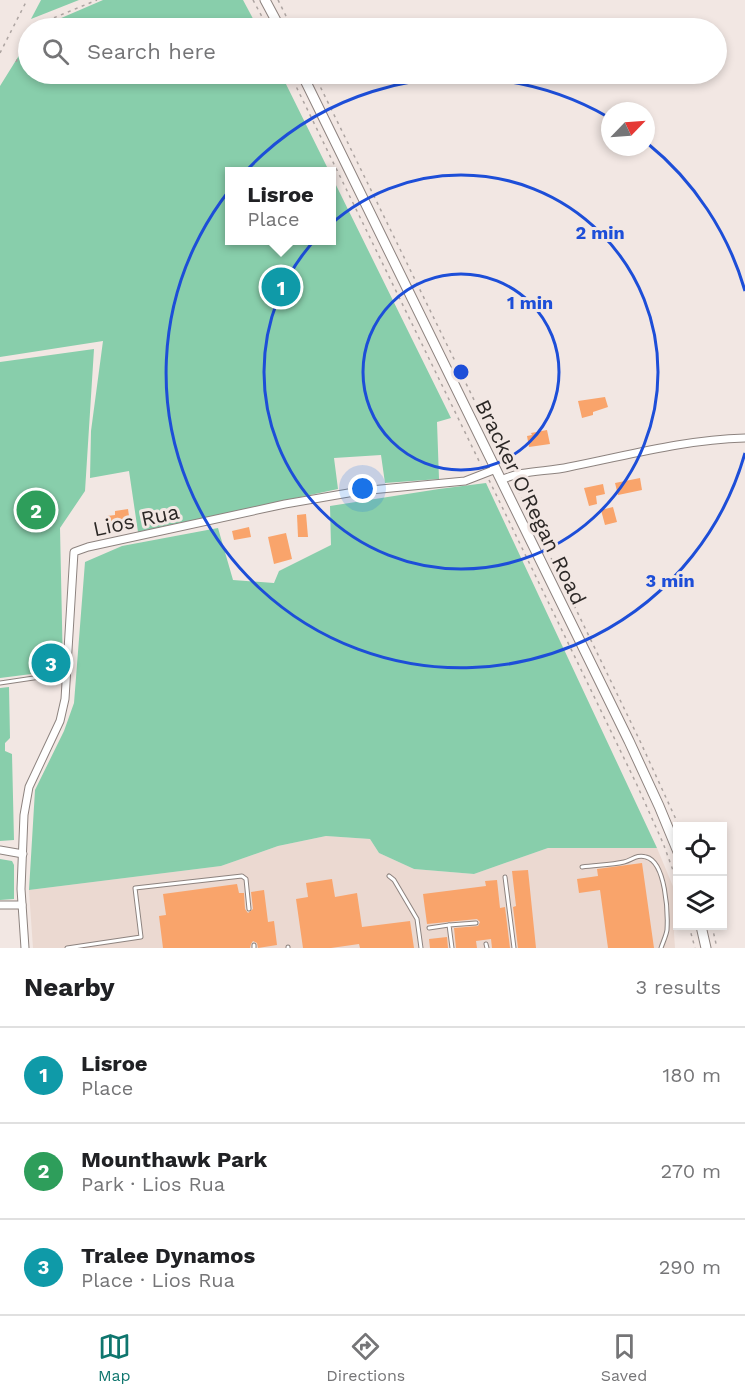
<!DOCTYPE html>
<meta charset="utf-8">
<style>
body{margin:0;font-family:"Work Sans",sans-serif;background:#f2f2f2;color:#202124}
.controls{position:absolute;right:18px;bottom:18px;display:grid;overflow:hidden;border-radius:0px;box-shadow:0 3px 9px #0003}
.controls button{width:54px;height:54px;display:grid;place-items:center;padding:0;border:0;border-bottom:2px solid #e0e0e0;background:#fff;color:#202124;font:30px sans-serif}
.compass{position:absolute;left:601px;top:102px;width:54px;height:54px;border-radius:50%;background:#fff;box-shadow:0 3px 9px #0003;rotate:65deg}
.you{position:absolute;left:363px;top:489px;width:21px;height:21px;margin:-15px;border:4px solid #fff;border-radius:50%;background:#1a73e8;box-shadow:0 0 0 9px #1a73e833}
.badge{display:grid;place-items:center;width:39px;height:39px;border-radius:50%;background:#0f766e;color:#fff;font-size:20px;font-weight:700}
.pin{position:absolute;translate:-50% -50%;border:3px solid #fff;box-shadow:0 2px 6px #0006}
.popup{position:absolute;left:225px;top:167px;width:111px;height:78px;box-sizing:border-box;display:grid;place-content:center;border-radius:0px;background:#fff;filter:drop-shadow(0 2px 4px #0005);font-size:20px;white-space:nowrap;color:#757577}
.popup b{font-size:22px;color:#202124}
.popup::after{content:'';position:absolute;left:50%;top:100%;margin-left:-12px;border:12px solid transparent;border-top-color:#fff}
.list{margin:0;padding:0;list-style:none}
h2{display:flex;justify-content:space-between;align-items:center;height:78px;margin:0;padding:0 24px;font-size:26px}
h2 small{font-size:20px;font-weight:400;color:#757577}
.list li{display:grid;grid-template-columns:39px 1fr auto;gap:18px;align-items:center;box-sizing:border-box;height:96px;padding:0 24px;border-top:2px solid #e0e0e0}
.list b{display:block;font-size:22px;white-space:nowrap}
.list p{margin:0;font-size:20px;white-space:nowrap;color:#757577}
.list em{font-size:20px;font-style:normal;color:#757577}
.icon{flex:none;width:33px;height:33px;fill:none;stroke:currentColor;stroke-width:2;stroke-linecap:round;stroke-linejoin:round}
.map{position:relative;flex:none;width:745px;height:948px;overflow:hidden}
.search{position:absolute;background:#fff;box-shadow:0 3px 9px #0003;left:18px;right:18px;top:18px;height:66px;display:flex;align-items:center;gap:15px;box-sizing:border-box;padding:0 21px;border-radius:33px;color:#757577;font-size:22px}
.sheet{height:366px;background:#fff}
nav{display:flex;justify-content:space-around;align-items:center;box-sizing:border-box;height:84px;border-top:2px solid #e0e0e0;background:#fff;font-size:16px;color:#757577}
nav a{display:grid;justify-items:center;gap:3px}
nav .on{color:#0f766e}
.map>svg:first-child{display:block}
.built{fill:#ebd9d1}
.green{fill:#88ceab}
.building{fill:#f9a46b}
.lines{fill:none;stroke-linecap:round;stroke-linejoin:round}
.lane-casing{stroke:#8d837f;stroke-width:5}
.street-casing{stroke:#8d837f;stroke-width:9}
.secondary-casing{stroke:#8d837f;stroke-width:11}
.path{stroke:#ada4a1;stroke-width:1.5;stroke-dasharray:3 4.5;stroke-linecap:butt}
.lane{stroke:#fff;stroke-width:3}
.street{stroke:#fff;stroke-width:7}
.secondary{stroke:#fff;stroke-width:9}
.ring{fill:none;stroke:#1d4ed8;stroke-width:3}
.labels{text-anchor:middle;dominant-baseline:central;stroke-width:6;stroke-linejoin:round;paint-order:stroke}
.street-label{font-size:21px;fill:#2c2826;stroke:#f2e7e3}
.centre{fill:#1d4ed8;stroke:#f2e7e3;stroke-width:3}
.ring-label{font-size:18px;text-anchor:middle;font-weight:bold;fill:#1d4ed8;stroke:#f2e7e3;stroke-width:6;stroke-linejoin:round;paint-order:stroke}
</style>
<div class="map">
<svg width="745" height="948" viewBox="0 0 745 948">
<rect width="100%" height="100%" fill="#f2e7e3"/>
<polygon class="built" points="326,836 370,839 379,853 414,869 474,874 548,848 657,848 677,896 674,933 675,948 33,948 29,890 221,866 278,846"/>
<g class="green">
<polygon points="41,0 79,0 31,19"/>
<polygon points="103,0 243,0 258,28 38,28"/>
<polygon points="28,41 28,74 281,74 329,171 230,172 230,240 332,240 332,177 451,418 437,422 439,479 385,483 381,455 334,458 338,489 138,532 129,471 90,478 91,431 103,341 0,357 0,86"/>
<polygon points="94,349 85,491 60,528 63,670 0,678 0,362"/>
<polygon points="486,483 657,848 548,848 474,874 414,869 379,853 370,839 326,836 278,846 221,866 29,890 35,790 64,731 74,703 85,562 122,546 218,528 233,580 274,583 279,571 331,545 330,506 439,489"/>
<polygon points="9,687 10,738 5,743 5,751 12,754 14,840 0,841 0,688"/>
<polygon points="0,859 12,861 14,865 14,899 0,900"/>
</g>
<g class="building">
<polygon points="605,397 608,407 593,412 593,415 582,418 578,401"/>
<polygon points="547,430 550,444 529,447 527,436 532,435 531,433"/>
<polygon points="640,478 642,490 618,495 615,483"/>
<polygon points="603,484 605,494 596,496 597,504 589,506 584,488"/>
<polygon points="613,507 617,522 605,525 601,510"/>
<polygon points="128,509 130,523 109,527 107,516 115,515 115,511"/>
<polygon points="306,514 308,537 298,537 297,515"/>
<polygon points="249,527 251,537 234,540 232,531"/>
<polygon points="286,533 292,559 274,564 268,537"/>
<polygon points="62,653 61,669 40,673 37,658"/>
<polygon points="642,863 654,948 608,948 600,890 579,893 577,879 598,876 597,869"/>
<polygon points="528,870 536,948 518,948 513,907 516,906 512,871"/>
<polygon points="332,879 335,897 357,893 362,927 410,921 414,948 360,948 359,944 331,948 303,948 296,899 308,897 306,883"/>
<polygon points="497,880 500,908 505,907 510,948 492,948 491,939 476,941 477,948 456,948 454,928 478,926 480,922 477,919 427,924 423,894 486,886 485,881"/>
<polygon points="237,884 239,893 244,893 245,909 248,913 253,909 251,892 264,890 268,922 274,921 277,945 258,948 257,943 253,941 251,944 250,948 163,948 159,916 166,915 163,894"/>
<polygon points="447,937 448,948 430,948 429,939"/>
</g>
<g class="lines">
<defs>
<g id="lane">
<polyline points="0,683 47,676 65,680"/>
<path d="M582 867C596 865 611 865 624 862 632 860 637 854 646 857 666 862 668 913 667 930 666 936 663 942 661 948"/>
<polyline points="389,876 394,880 417,919 421,948"/>
<polyline points="505,877 514,948"/>
<polyline points="429,928 449,925"/>
<polyline points="486,944 487,948"/>
<polyline points="254,945 254,948"/>
<polyline points="288,947 288,948"/>
<polyline points="67,948 141,937 135,888 242,876 246,879 249,909"/>
<polyline points="452,948 449,925 476,923"/>
</g>
<g id="street">
<path d="M501 480C522 470 547 472 569 467 630 455 682 440 745 438"/>
<polyline points="0,850 23,854"/>
<polyline points="0,905 22,905"/>
<polyline points="25,948 21,889 24,815 29,787 60,721 65,699 74,552 88,547 285,504 360,491 465,481 496,469"/>
</g>
<g id="secondary">
<polyline points="265,0 280,28"/>
<polyline points="302,74 629,741 659,806 678,852"/>
<polyline points="701,926 706,948"/>
</g>
</defs>
<use href="#lane" class="lane-casing"/>
<use href="#street" class="street-casing"/>
<use href="#secondary" class="secondary-casing"/>
<g class="path">
<polyline points="253,0 268,28"/>
<polyline points="278,0 292,28"/>
<polyline points="34,28 46,21 97,0"/>
<polyline points="0,53 27,0"/>
<polyline points="16,62 28,38"/>
<polyline points="290,74 481,465"/>
<polyline points="314,74 508,469"/>
<polyline points="489,480 637,785 663,843 678,884"/>
<polyline points="515,484 640,741 679,826"/>
<polyline points="689,926 695,948"/>
<polyline points="712,926 717,948"/>
</g>
<use href="#lane" class="lane"/>
<use href="#street" class="street"/>
<use href="#secondary" class="secondary"/>
</g>
<g class="ring">
<circle cx="461" cy="372" r="98"/>
<circle cx="461" cy="372" r="197"/>
<path d="M745 453A295 295 0 1 1 608 117M647 143A295 295 0 0 1 745 291"/>
</g>
<g class="labels">
<g class="street-label">
<text transform="translate(531 502) rotate(64)">Bracker O'Regan Road</text>
<text transform="translate(136 520) rotate(-12)">Lios Rua</text>
</g>
</g>
<circle cx="461" cy="372" r="9" class="centre"/>
<g class="ring-label">
<text x="600" y="239">2 min</text>
<text x="530" y="309">1 min</text>
<text x="670" y="587">3 min</text>
</g>
</svg>
<div class="controls">
<button><svg class="icon" aria-label="locate" viewBox="0 0 24 24"><circle cx="12" cy="12" r="6"/><path d="M12 2v4M12 18v4M2 12h4M18 12h4"/></svg></button>
<button><svg class="icon" aria-label="layers" viewBox="0 0 24 24"><path d="M12 4l9 5-9 5-9-5zM3 14l9 5 9-5"/></svg></button>
</div>
<svg class="compass" viewBox="-18 -18 36 36"><path d="M0-13l5 13h-10z" fill="#e53935"/><path d="M0 13l5-13h-10z" fill="#757577"/></svg>
<div class="you"></div>
<div class="pin badge" style="left:281px;top:287px;background:#0f9aa8">1</div>
<div class="popup"><b>Lisroe</b>Place</div>
<div class="pin badge" style="left:36px;top:510px;background:#2e9e5b">2</div>
<div class="pin badge" style="left:51px;top:663px;background:#0f9aa8">3</div>
<div class="search"><svg class="icon" aria-label="search" viewBox="0 0 24 24"><circle cx="10" cy="10" r="6"/><path d="M15 15l6 6"/></svg>Search here</div>
</div>
<section class="sheet">
<h2>Nearby<small>3 results</small></h2>
<ul class="list">
<li><span class="badge" style="background:#0f9aa8">1</span><div><b>Lisroe</b><p>Place</p></div><em>180 m</em></li>
<li><span class="badge" style="background:#2e9e5b">2</span><div><b>Mounthawk Park</b><p>Park · Lios Rua</p></div><em>270 m</em></li>
<li><span class="badge" style="background:#0f9aa8">3</span><div><b>Tralee Dynamos</b><p>Place · Lios Rua</p></div><em>290 m</em></li>
</ul>
</section>
<nav>
<a class="on"><svg class="icon" aria-label="map" viewBox="0 0 24 24"><path d="M3 6l6-2 6 2 6-2v14l-6 2-6-2-6 2zM9 4v14M15 6v14"/></svg>Map</a>
<a><svg class="icon" aria-label="directions" viewBox="0 0 24 24"><path d="M12 3l9 9-9 9-9-9zM9 14v-3h6M13 9l2 2-2 2"/></svg>Directions</a>
<a><svg class="icon" aria-label="saved" viewBox="0 0 24 24"><path d="M7 4h10v16l-5-4-5 4z"/></svg>Saved</a>
</nav>
